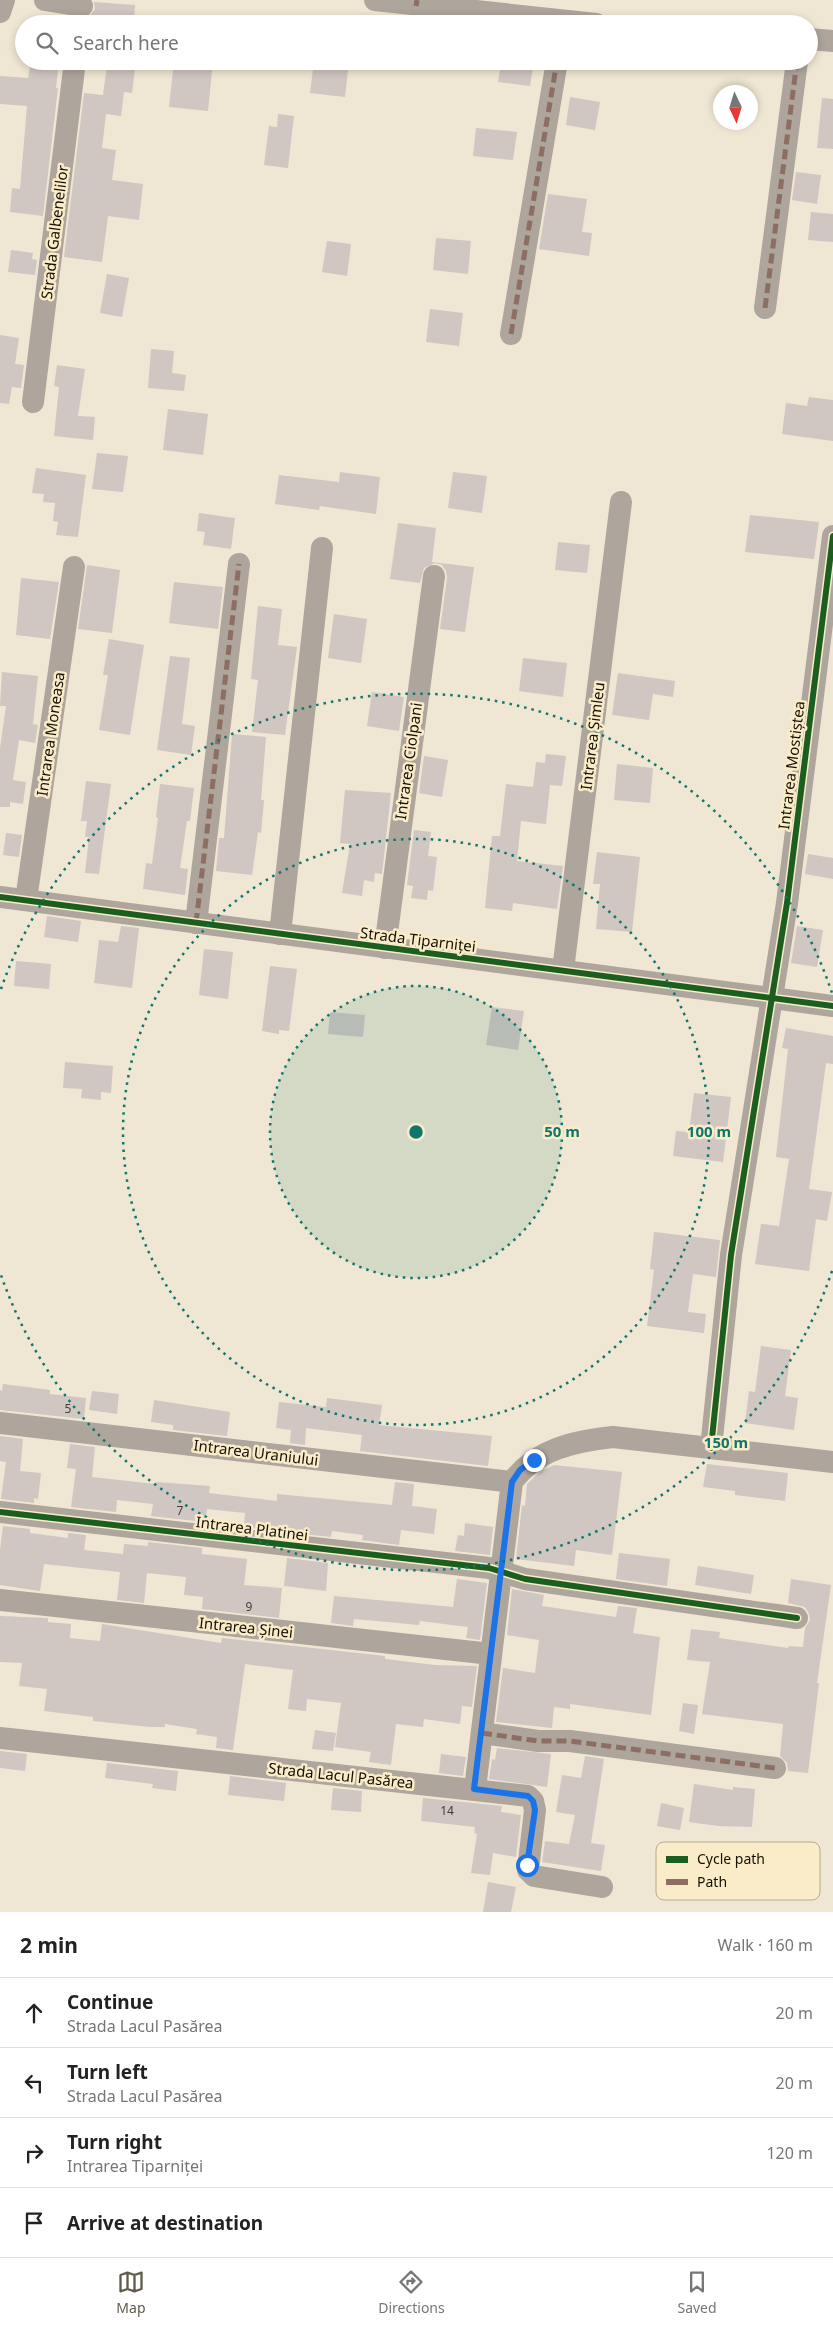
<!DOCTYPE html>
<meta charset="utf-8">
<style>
body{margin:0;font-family:"Noto Sans",sans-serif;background:#f2f2f2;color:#222}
.compass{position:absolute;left:713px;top:85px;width:45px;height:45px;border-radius:50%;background:#fff;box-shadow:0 2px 8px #0003;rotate:176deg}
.stop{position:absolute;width:15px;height:15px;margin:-11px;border:4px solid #1a73e8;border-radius:50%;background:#fff}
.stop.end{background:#1a73e8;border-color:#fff;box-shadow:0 1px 5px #0008}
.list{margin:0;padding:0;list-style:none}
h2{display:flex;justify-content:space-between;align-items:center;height:65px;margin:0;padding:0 20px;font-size:21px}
h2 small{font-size:16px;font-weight:400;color:#767676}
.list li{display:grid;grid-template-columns:32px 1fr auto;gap:15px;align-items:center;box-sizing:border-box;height:70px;padding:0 20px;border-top:1px solid #e0e0e0}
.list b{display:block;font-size:19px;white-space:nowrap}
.list p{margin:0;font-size:16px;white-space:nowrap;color:#767676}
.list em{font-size:16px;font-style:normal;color:#767676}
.icon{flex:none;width:28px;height:28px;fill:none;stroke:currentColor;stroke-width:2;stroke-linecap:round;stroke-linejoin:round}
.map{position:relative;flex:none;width:833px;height:1912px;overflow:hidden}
.search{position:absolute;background:#fff;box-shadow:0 2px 8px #0003;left:15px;right:15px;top:15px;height:55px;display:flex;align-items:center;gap:12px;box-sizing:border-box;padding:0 18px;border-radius:28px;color:#767676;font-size:19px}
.sheet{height:345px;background:#fff}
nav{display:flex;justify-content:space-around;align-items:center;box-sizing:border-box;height:70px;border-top:1px solid #e0e0e0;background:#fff;font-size:14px;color:#767676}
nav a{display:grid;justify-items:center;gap:2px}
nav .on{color:#615b4c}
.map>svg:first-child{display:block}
.building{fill:#d0c6c2}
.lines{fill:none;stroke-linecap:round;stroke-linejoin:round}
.street{stroke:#aea59d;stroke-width:22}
.quiet{stroke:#8d6e63;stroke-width:5;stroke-dasharray:10 5;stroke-linecap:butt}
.cycleway-casing{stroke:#faecc8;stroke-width:9}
.cycleway{stroke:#1b5e20;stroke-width:6}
.route{stroke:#1a73e8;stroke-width:6}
.ring{fill:none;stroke:#0f766e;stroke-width:2.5;stroke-dasharray:2.5 5}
.labels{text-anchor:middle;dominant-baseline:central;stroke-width:5;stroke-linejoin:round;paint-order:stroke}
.number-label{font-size:12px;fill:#433e34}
.street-label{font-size:15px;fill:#141004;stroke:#faecc8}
.key{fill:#faecc8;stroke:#b5aa8d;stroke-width:1}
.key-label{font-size:14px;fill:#141004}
.centre{fill:#0f766e;stroke:#faecc8;stroke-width:2.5}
.ring-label{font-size:15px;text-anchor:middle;font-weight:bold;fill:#0f766e;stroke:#faecc8;stroke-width:5;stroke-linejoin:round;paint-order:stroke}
</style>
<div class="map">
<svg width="833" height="1912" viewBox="0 0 833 1912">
<rect width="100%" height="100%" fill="#efe7d3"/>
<g class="building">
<polygon points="94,2 135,5 134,24 88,24 89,17 95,9"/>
<polygon points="31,61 59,61 56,88 58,88 43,216 10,212 12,188 20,189 27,106 0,104 0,76 28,78"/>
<polygon points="174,61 213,61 208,111 169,107"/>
<polygon points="314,61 333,61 332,68 348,70 345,97 310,93"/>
<polygon points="506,61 534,61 530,86 498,82 501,63 506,63"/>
<polygon points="107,65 135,69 132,93 124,92 121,116 106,114 102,148 116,150 112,180 143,184 139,220 108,216 102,262 64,257 84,93 103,95"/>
<polygon points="570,97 600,102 595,130 566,125"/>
<polygon points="822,98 833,99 833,149 817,148"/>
<polygon points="278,114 294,116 288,168 264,165 269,126 277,127"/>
<polygon points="476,128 517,132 513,160 473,156"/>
<polygon points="796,172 821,175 817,204 792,200"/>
<polygon points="548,194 587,199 582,232 592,233 589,256 539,249"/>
<polygon points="811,212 833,214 833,242 808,240"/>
<polygon points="436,238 471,241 468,274 433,270"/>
<polygon points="327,241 351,244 347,276 322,272"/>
<polygon points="11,250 33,253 32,259 37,260 35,275 8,272"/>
<polygon points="107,274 129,278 122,317 100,313"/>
<polygon points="430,309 463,313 459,346 426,342"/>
<polygon points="0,335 19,338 15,364 24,365 21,388 12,387 9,404 0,403"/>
<polygon points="151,349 174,351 172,373 186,375 184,391 148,388"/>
<polygon points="57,365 85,369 78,416 95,417 93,440 54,436 59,387 54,386"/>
<polygon points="809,397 833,400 833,441 782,434 786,403 807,406"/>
<polygon points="168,409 208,414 203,455 163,450"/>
<polygon points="97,453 128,456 123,492 92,489"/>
<polygon points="36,468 86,475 78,537 56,535 58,522 53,521 55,503 43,502 44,494 32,493"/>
<polygon points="340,472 380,477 376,514 320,506 319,510 275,504 279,475 339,482"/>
<polygon points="453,472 487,476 482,513 448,508"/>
<polygon points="199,513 235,518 231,549 203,545 205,532 197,531"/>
<polygon points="750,515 819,522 814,559 745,552"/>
<polygon points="398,523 436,528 432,562 474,567 465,632 440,629 447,578 446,571 442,565 435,563 424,568 420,583 390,579"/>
<polygon points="558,542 590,545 587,573 555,570"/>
<polygon points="87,565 120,570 112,633 78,629"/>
<polygon points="21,578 59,582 50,639 16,635"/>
<polygon points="174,582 223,587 218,629 169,623"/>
<polygon points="258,606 282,609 278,645 297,647 285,735 252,732 258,680 251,679"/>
<polygon points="334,614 367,619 361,663 328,658"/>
<polygon points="109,639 144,645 130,735 99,730 108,675 103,675"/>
<polygon points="170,656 190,658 182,724 195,726 191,755 157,750"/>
<polygon points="523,658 567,663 563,697 519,691"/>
<polygon points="2,672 38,676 33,724 38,725 35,743 19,740 13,780 26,782 23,804 10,802 10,807 0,807 0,748 6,706 0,706"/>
<polygon points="618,673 675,681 673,697 653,694 649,720 612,715"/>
<polygon points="372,692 404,697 399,731 367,726"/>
<polygon points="232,734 266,737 261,800 264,800 261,833 258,832 252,875 216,871 219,838 224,838"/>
<polygon points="546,754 566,756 562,786 550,785 546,824 521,821 517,861 563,866 557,909 513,903 512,911 485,908 492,836 500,836 506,784 533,787 536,762 545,763"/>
<polygon points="424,756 448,760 442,797 419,793"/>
<polygon points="617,764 653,768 650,803 614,800"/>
<polygon points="86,781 111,784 99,874 85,873 89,837 85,837 87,821 81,821"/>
<polygon points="160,784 194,788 190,821 187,821 180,868 188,869 185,895 143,889 146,863 152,864 158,818 156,817"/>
<polygon points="345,790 391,793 382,874 375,873 374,882 364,880 362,896 342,893 350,844 340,843"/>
<polygon points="414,830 431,832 428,856 437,857 433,891 428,890 427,900 411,898 413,886 407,885"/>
<polygon points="6,833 22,835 19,857 3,855"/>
<polygon points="597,852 640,857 632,932 596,929 600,884 593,884"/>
<polygon points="808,854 833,858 833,879 805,874"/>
<polygon points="47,916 81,921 78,942 44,937"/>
<polygon points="121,926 139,928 132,988 94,983 99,940 118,942"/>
<polygon points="797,926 823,930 817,967 791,963"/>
<polygon points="204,949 233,952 228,999 199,995"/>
<polygon points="16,961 51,964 49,989 14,986"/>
<polygon points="270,966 297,969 289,1031 279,1030 279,1034 262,1031"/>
<polygon points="492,1007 524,1011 518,1050 486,1045"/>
<polygon points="330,1012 365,1015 363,1037 328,1034"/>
<polygon points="786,1028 833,1036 833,1064 826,1063 809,1189 832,1192 827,1221 816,1219 809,1271 755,1264 761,1224 779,1226 789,1159 776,1157 788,1049 782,1048"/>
<polygon points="65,1062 113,1066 111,1093 101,1092 101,1100 81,1098 82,1089 63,1088"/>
<polygon points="694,1093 731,1097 723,1162 673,1156 676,1131 689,1132"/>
<polygon points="654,1232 720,1240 716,1277 693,1274 688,1312 706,1314 704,1333 647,1326 654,1270 650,1269"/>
<polygon points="761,1346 791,1350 785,1396 798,1398 794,1430 745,1423 749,1391 755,1392"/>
<polygon points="3,1384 50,1390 50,1394 86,1398 84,1419 0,1410 0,1390 2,1391"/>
<polygon points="92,1391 119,1394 117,1414 89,1410"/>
<polygon points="327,1398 382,1405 379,1425 492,1436 488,1466 360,1451 362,1435 306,1428 305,1445 290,1443 291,1430 276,1428 279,1402 326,1407"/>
<polygon points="154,1400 230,1412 227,1436 173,1430 173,1425 151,1422"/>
<polygon points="0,1436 23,1439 20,1471 41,1473 38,1499 34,1498 34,1503 1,1499 6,1462 0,1461"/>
<polygon points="70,1444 95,1447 92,1477 155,1484 156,1482 210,1486 209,1493 277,1501 277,1494 392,1505 395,1482 414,1484 412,1506 437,1509 434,1534 401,1530 399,1545 362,1540 363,1535 332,1531 331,1537 244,1527 245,1513 207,1509 205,1522 151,1516 153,1504 117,1500 116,1512 71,1507 76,1469 67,1468"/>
<polygon points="707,1464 788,1473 785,1501 735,1495 735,1491 703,1487"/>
<polygon points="554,1465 622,1472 612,1555 576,1550 574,1566 516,1559 522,1505 525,1506 527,1484 540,1472"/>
<polygon points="465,1523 493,1527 490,1555 455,1551 458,1535 464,1536"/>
<polygon points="3,1526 30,1529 30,1533 68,1538 68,1533 86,1535 84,1550 123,1554 124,1544 148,1546 148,1542 202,1548 202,1554 247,1559 244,1585 282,1588 279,1618 202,1609 203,1597 184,1595 186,1577 147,1573 144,1603 117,1600 120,1572 44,1564 40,1591 0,1585 0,1550"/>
<polygon points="619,1553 670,1559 667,1586 616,1579"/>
<polygon points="287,1558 328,1563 326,1591 284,1586"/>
<polygon points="698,1566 754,1575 751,1594 695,1585"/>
<polygon points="457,1579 487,1583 480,1640 466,1638 468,1627 420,1621 419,1625 354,1619 353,1626 331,1623 334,1596 453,1607"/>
<polygon points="791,1579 831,1585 817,1683 819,1683 808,1773 788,1771 787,1763 780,1756 783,1724 702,1714 710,1662 687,1660 691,1629 720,1632 719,1638 788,1648 789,1646 803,1647 805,1628 810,1620 809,1614 805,1607 788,1603"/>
<polygon points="512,1589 544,1595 542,1606 616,1617 618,1606 637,1608 633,1633 660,1637 651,1715 570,1704 570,1709 554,1707 552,1728 496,1722 503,1668 535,1673 539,1640 507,1635"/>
<polygon points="0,1616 48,1618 48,1622 71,1624 70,1638 100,1641 102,1624 221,1643 222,1638 385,1656 385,1659 435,1665 477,1666 472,1707 462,1706 460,1724 424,1719 423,1727 396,1724 391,1765 369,1762 371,1752 335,1747 341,1703 307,1699 306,1711 288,1709 293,1670 245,1664 233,1750 216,1748 217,1737 196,1734 197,1729 165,1724 165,1727 150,1727 93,1721 93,1717 44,1711 47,1689 19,1686 22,1663 0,1662"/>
<polygon points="683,1703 698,1705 694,1734 679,1731"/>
<polygon points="315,1730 336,1733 333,1751 312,1749"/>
<polygon points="497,1748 551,1754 547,1787 489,1779 492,1759 495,1760"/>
<polygon points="0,1751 27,1754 25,1771 0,1768"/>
<polygon points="441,1754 466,1757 463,1776 439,1773"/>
<polygon points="585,1756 604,1759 591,1843 605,1845 601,1871 542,1862 545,1841 569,1844 575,1815 556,1812 562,1775 581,1778"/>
<polygon points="107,1763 178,1771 176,1791 152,1788 153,1784 105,1778"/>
<polygon points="230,1776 286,1783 284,1801 228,1795"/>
<polygon points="694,1784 733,1790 733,1787 755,1789 752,1827 718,1826 689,1822"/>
<polygon points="333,1788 362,1791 361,1812 331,1810"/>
<polygon points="423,1798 502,1806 501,1812 521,1815 516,1857 493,1853 490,1875 471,1873 477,1834 474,1833 475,1827 421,1821"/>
<polygon points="661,1803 684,1808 680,1830 657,1826"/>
<polygon points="488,1882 516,1887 511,1912 483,1912"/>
</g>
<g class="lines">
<g class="street">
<polyline points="45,0 82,6"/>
<polyline points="375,0 596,24"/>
<polyline points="0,12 4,0"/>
<polyline points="809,39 833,41"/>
<polyline points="765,308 797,61"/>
<polyline points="511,334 557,61"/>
<polyline points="33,402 75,61"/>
<polyline points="0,897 833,1006"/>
<polyline points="26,900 74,567"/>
<polyline points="196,923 239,564"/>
<polyline points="280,934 322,548"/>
<polyline points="385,948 434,576"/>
<polyline points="563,970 621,502"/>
<polyline points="0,1423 512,1482"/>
<polyline points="711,1448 731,1255 787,903 833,536"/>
<polyline points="0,1512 489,1568 525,1579 797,1618"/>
<polyline points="0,1600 491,1654"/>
<polyline points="482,1733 538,1741 570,1741 775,1768"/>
<polyline points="0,1738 528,1796 533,1801 535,1810 528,1870 534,1876 602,1887"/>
<path d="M475 1789 512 1482C536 1449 575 1441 613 1437L833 1462"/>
</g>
<g class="quiet">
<polyline points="416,6 417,0"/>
<polyline points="565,24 565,22"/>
<polyline points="765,308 797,61"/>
<polyline points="511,334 557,61"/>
<polyline points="196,923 239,564"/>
<polyline points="482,1733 538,1741 570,1741 775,1768"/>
</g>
<defs>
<g id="cycleway">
<polyline points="0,897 833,1006"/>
<polyline points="711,1448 731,1255 787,903 833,536"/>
<polyline points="0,1512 489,1568 525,1579 797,1618"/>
</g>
</defs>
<use href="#cycleway" class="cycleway-casing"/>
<use href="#cycleway" class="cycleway"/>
</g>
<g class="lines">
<polyline class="route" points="527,1865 535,1810 533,1801 528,1796 474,1789 512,1482 520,1470 534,1460"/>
</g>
<circle cx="416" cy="1132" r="146" fill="#0f766e" fill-opacity=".12"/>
<g class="ring">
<circle cx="416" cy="1132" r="146"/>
<circle cx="416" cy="1132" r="293"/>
<path d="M832 1271A439 439 0 0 1 1 1275M1 989A439 439 0 0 1 832 993"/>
</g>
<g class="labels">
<g class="number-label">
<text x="68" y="1408">5</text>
<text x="180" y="1510">7</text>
<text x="249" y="1606">9</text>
<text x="447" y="1810">14</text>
</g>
<g class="street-label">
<text transform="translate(54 232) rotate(-83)">Strada Galbenelilor</text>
<text transform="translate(50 734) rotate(-82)">Intrarea Moneasa</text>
<text transform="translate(592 736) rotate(-83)">Intrarea Șimleu</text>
<text transform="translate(408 761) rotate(-82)">Intrarea Ciolpani</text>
<text transform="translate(791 765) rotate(-83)">Intrarea Mostiștea</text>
<text transform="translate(418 939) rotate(7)">Strada Tiparniței</text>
<text transform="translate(256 1452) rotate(7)">Intrarea Uraniului</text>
<text transform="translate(252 1528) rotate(7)">Intrarea Platinei</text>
<text transform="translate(246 1627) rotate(6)">Intrarea Șinei</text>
<text transform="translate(341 1775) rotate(6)">Strada Lacul Pasărea</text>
</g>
</g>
<rect x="656" y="1842" width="164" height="58" rx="8" class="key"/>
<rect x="666" y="1856" width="22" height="7" fill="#1b5e20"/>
<rect x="666" y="1879" width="22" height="6" fill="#8d6e63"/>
<g class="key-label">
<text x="697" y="1864">Cycle path</text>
<text x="697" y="1887">Path</text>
</g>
<circle cx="416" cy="1132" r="8" class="centre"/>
<g class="ring-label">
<text x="562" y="1137">50 m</text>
<text x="709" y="1137">100 m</text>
<text x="726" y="1448">150 m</text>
</g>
</svg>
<svg class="compass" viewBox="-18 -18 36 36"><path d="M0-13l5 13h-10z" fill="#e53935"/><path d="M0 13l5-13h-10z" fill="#767676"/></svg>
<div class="stop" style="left:527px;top:1865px"></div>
<div class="stop end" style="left:534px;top:1460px"></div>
<div class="search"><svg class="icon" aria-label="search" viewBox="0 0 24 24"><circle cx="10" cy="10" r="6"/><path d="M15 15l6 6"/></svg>Search here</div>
</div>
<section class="sheet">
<h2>2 min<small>Walk · 160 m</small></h2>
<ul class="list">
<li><svg class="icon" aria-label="ahead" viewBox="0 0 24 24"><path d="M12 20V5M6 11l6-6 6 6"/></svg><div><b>Continue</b><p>Strada Lacul Pasărea</p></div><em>20 m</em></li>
<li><svg class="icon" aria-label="left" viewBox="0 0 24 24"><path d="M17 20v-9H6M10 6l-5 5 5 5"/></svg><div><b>Turn left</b><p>Strada Lacul Pasărea</p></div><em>20 m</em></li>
<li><svg class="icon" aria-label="right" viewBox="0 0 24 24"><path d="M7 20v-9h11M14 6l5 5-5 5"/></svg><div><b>Turn right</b><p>Intrarea Tiparniței</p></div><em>120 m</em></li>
<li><svg class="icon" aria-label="arrive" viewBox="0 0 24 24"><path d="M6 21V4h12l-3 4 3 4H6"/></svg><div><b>Arrive at destination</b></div></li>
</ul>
</section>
<nav>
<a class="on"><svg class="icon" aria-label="map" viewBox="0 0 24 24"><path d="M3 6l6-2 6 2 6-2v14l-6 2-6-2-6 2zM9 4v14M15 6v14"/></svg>Map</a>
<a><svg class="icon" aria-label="directions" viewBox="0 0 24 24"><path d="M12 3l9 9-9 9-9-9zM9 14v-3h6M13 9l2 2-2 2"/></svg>Directions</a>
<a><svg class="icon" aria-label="saved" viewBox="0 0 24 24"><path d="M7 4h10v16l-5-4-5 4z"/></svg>Saved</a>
</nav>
